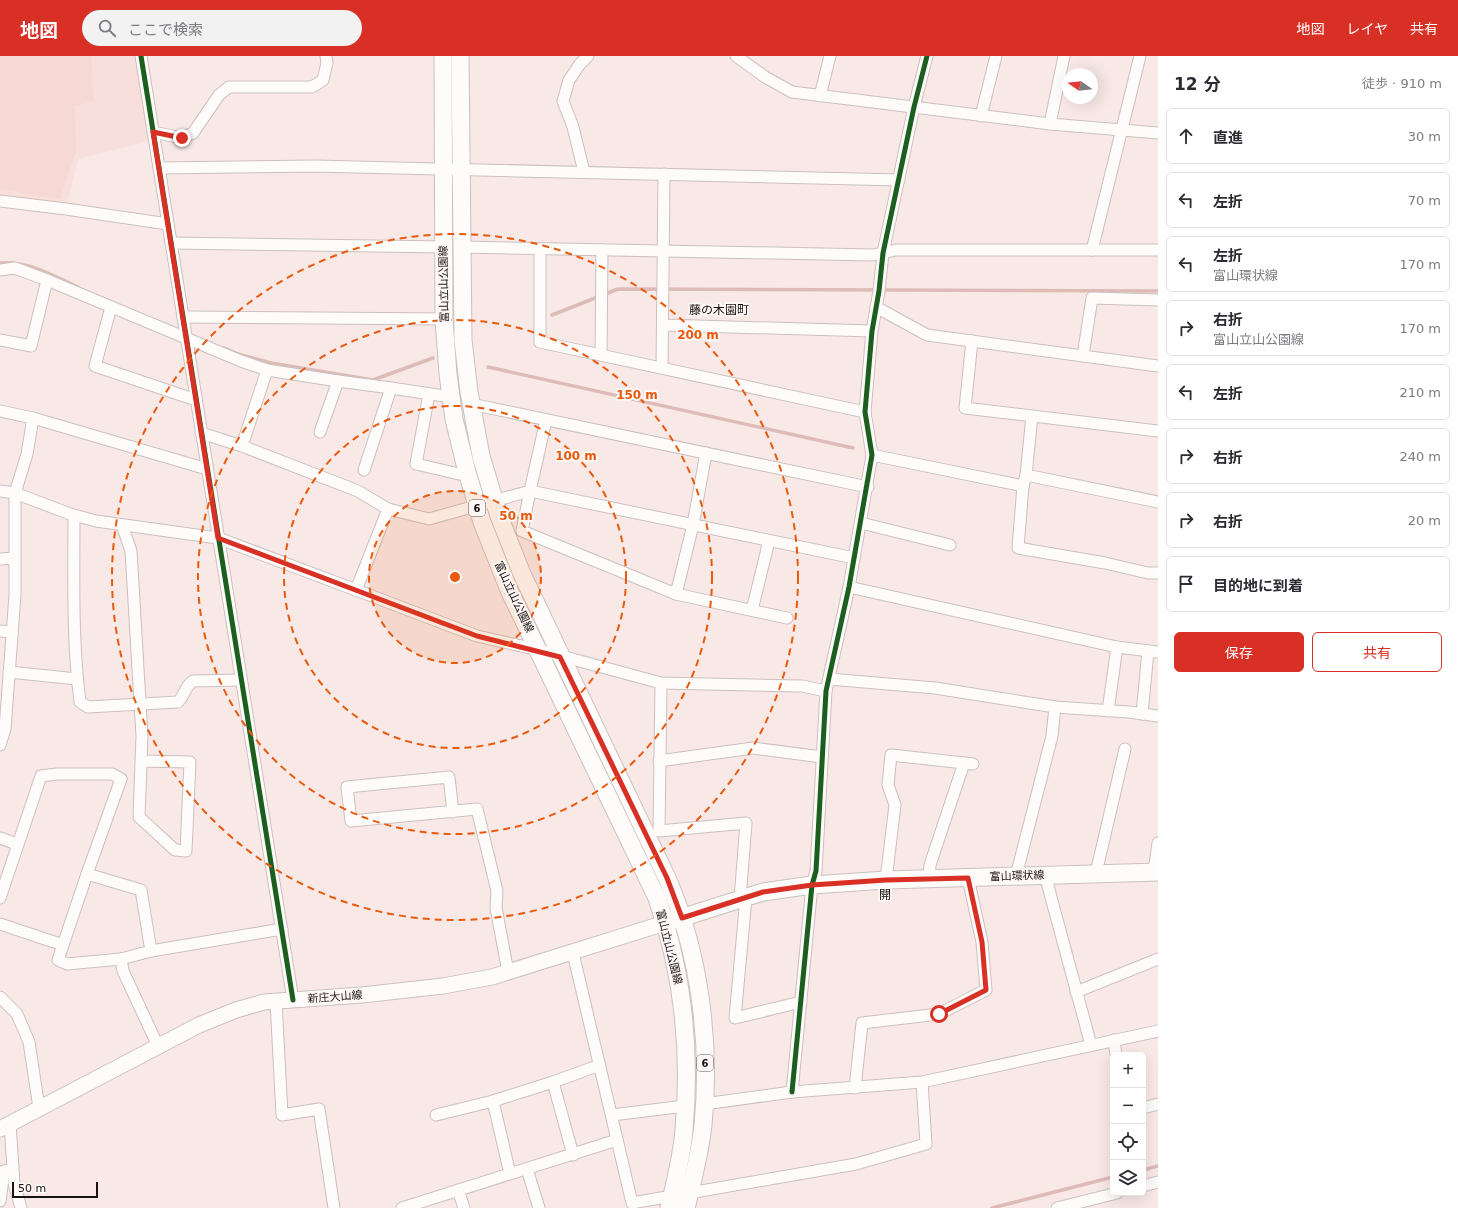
<!DOCTYPE html>
<html lang="ja">
<meta charset="utf-8">
<style>
body{margin:0;font-family:"DejaVu Sans","Noto Sans JP",sans-serif;background:#f2f2f3;color:#2b2b33}
.controls{position:absolute;right:12px;bottom:12px;display:grid;overflow:hidden;border-radius:6px;box-shadow:0 4px 16px #0002}
.controls button{width:36px;height:36px;display:grid;place-items:center;padding:0;border:0;border-bottom:1px solid #e1e1e2;background:#fff;color:#2b2b33;font:20px sans-serif}
.compass{position:absolute;left:1062px;top:12px;width:36px;height:36px;border-radius:50%;background:#fff;box-shadow:0 4px 16px #0002;rotate:284deg}
.scale{position:absolute;left:12px;bottom:10px;width:86px;box-sizing:border-box;padding-left:4px;border:2px solid #1a1211;border-top:0;font-size:11px;line-height:14px;white-space:nowrap;color:#1a1211;-webkit-text-stroke:3px #fcf7f6;paint-order:stroke}
.stop{position:absolute;width:12px;height:12px;margin:-9px;border:3px solid #d93025;border-radius:50%;background:#fff}
.stop.end{background:#d93025;border-color:#fff;box-shadow:0 1px 4px #0008}
.list{margin:0;padding:0;list-style:none}
h2{display:flex;justify-content:space-between;align-items:center;height:52px;margin:0;padding:0 16px;font-size:17px}
h2 small{font-size:13px;font-weight:400;color:#7c7c81}
.list li{display:grid;grid-template-columns:26px 1fr auto;gap:12px;align-items:center;box-sizing:border-box;height:56px;margin:0 8px 8px;padding:0 8px;border:1px solid #e1e1e2;border-radius:6px}
.list b{display:block;font-size:15px;white-space:nowrap}
.list p{margin:0;font-size:13px;white-space:nowrap;color:#7c7c81}
.list em{font-size:13px;font-style:normal;color:#7c7c81}
.actions{display:flex;gap:8px;padding:12px 16px}
.actions a{flex:1;padding:9px 0;border:1px solid #d93025;border-radius:6px;text-align:center;font-size:14px;color:#d93025}
.actions .main{background:#d93025;color:#fff}
.icon{flex:none;width:22px;height:22px;fill:none;stroke:currentColor;stroke-width:2;stroke-linecap:round;stroke-linejoin:round}
.map{position:relative;flex:none;width:1158px;height:1152px;overflow:hidden}
header{display:flex;align-items:center;gap:24px;box-sizing:border-box;height:56px;padding:0 20px;background:#d93025;color:#fff}
header strong{font-size:19px}
nav{display:flex;gap:22px;margin-inline-start:auto;font-size:14px}
.search{width:280px;height:36px;background:#f2f2f3;display:flex;align-items:center;gap:10px;box-sizing:border-box;padding:0 14px;border-radius:22px;color:#7c7c81;font-size:15px}
main{display:flex}
aside{flex:1;background:#fff}
.map>svg:first-child{display:block}
.built{fill:#f9dfdb}
.green{fill:#f6d8d4}
.lines{fill:none;stroke-linecap:round;stroke-linejoin:round}
.stream{stroke:#ddbcb7;stroke-width:3.5}
.street-casing{stroke:#cbc0be;stroke-width:13}
.secondary-casing{stroke:#cbc0be;stroke-width:17}
.primary-casing{stroke:#cbc0be;stroke-width:19}
.street{stroke:#fefcfb;stroke-width:11}
.secondary{stroke:#fefcfb;stroke-width:15}
.primary{stroke:#fefcfb;stroke-width:17}
.cycleway-casing{stroke:#fcf7f6;stroke-width:8}
.cycleway{stroke:#1b5e20;stroke-width:5}
.route{stroke:#d93025;stroke-width:5}
.ring{fill:none;stroke:#e8590c;stroke-width:2;stroke-dasharray:7 5}
.labels{text-anchor:middle;dominant-baseline:central;stroke-width:4;stroke-linejoin:round;paint-order:stroke}
.shield{fill:#fcf7f6;stroke:#5e5756;stroke-width:1}
.shield-label{font-size:10px;font-weight:bold;fill:#1a1211}
.street-label{font-size:11px;fill:#1a1211;stroke:#fcf7f6}
.neighbourhood-label{font-size:12px;fill:#1a1211;stroke:#fcf7f6}
.centre{fill:#e8590c;stroke:#fcf7f6;stroke-width:2}
.ring-label{font-size:12px;text-anchor:middle;font-weight:bold;fill:#e8590c;stroke:#fcf7f6;stroke-width:4;stroke-linejoin:round;paint-order:stroke}
</style>
<header>
<strong>地図</strong>
<div class="search"><svg class="icon" aria-label="search" viewBox="0 0 24 24"><circle cx="10" cy="10" r="6"/><path d="M15 15l6 6"/></svg>ここで検索</div>
<nav><a>地図</a><a>レイヤ</a><a>共有</a></nav>
</header>
<main>
<div class="map">
<svg width="1158" height="1152" viewBox="0 0 1158 1152">
<rect width="100%" height="100%" fill="#f8e9e7"/>
<polygon class="built" points="0,0 139,0 154,84 78,103 66,153 0,145"/>
<polygon class="green" points="0,0 91,0 94,45 75,50 76,95 60,143 0,133"/>
<g class="lines">
<g class="stream">
<path d="M0 207C27 204 53 220 78 231"/>
<polyline points="552,259 618,233 1158,235"/>
<polyline points="224,292 238,298 271,307 373,324 433,302"/>
<polyline points="488,311 853,392"/>
<polyline points="1143,1114 1158,1110"/>
<polyline points="992,1152 1113,1121"/>
</g>
<defs>
<g id="street">
<polyline points="141,0 293,944"/>
<polyline points="736,0 765,21 792,36 1050,68 1158,77"/>
<polyline points="820,40 830,0"/>
<polyline points="981,60 996,0"/>
<polyline points="1050,68 1064,0"/>
<polyline points="153,76 182,82 193,77 219,39 229,31 312,31 323,24 327,7 326,0"/>
<polyline points="159,112 315,110 899,124"/>
<polyline points="584,116 573,71 563,45 569,24 580,8 588,0"/>
<polyline points="0,145 66,153 168,168"/>
<polyline points="171,187 444,191"/>
<polyline points="462,191 873,199 896,194 1158,194"/>
<polyline points="540,193 540,286 865,356"/>
<polyline points="1092,194 1140,0"/>
<polyline points="0,214 15,212 47,224 31,290 0,284"/>
<polyline points="47,224 241,305 267,314 242,390 201,377"/>
<polyline points="111,251 95,310 196,344"/>
<polyline points="876,251 927,279 1158,310"/>
<polyline points="183,261 444,263"/>
<polyline points="663,269 872,275"/>
<polyline points="972,285 965,352 1158,375"/>
<polyline points="601,299 602,194"/>
<polyline points="1083,300 1092,242 1158,244"/>
<polyline points="662,312 664,118"/>
<polyline points="267,314 338,325 320,376"/>
<polyline points="338,325 391,332 364,414"/>
<polyline points="391,332 451,341"/>
<polyline points="429,338 416,408 459,418 467,416"/>
<polyline points="471,348 868,431"/>
<polyline points="0,355 33,362 27,398 15,437 15,539 5,673 0,689"/>
<polyline points="33,362 207,413"/>
<polyline points="546,364 530,435 522,475 676,538 693,469 706,397"/>
<polyline points="242,390 358,435 388,453"/>
<polyline points="872,399 1023,430 1026,419 1158,446"/>
<polyline points="1026,419 1032,360"/>
<polyline points="1023,430 1018,492 1105,507 1148,517 1158,517"/>
<polyline points="0,435 15,437 70,458 96,465 218,482 356,534 388,453 429,463 530,435 854,502"/>
<path d="M74 459C74 522 72 584 80 646L88 651 178 646C187 637 183 632 193 625L241 624"/>
<polyline points="861,467 950,489"/>
<polyline points="122,469 131,495 142,680 139,761 175,794 186,795 190,706 141,705"/>
<polyline points="0,503 14,502"/>
<polyline points="849,531 1117,591 1158,596"/>
<polyline points="356,534 477,580 539,594 661,627 802,630 826,635"/>
<polyline points="676,538 787,562"/>
<polyline points="752,554 769,485"/>
<polyline points="0,575 12,576"/>
<polyline points="9,616 77,623"/>
<polyline points="829,623 935,632 1055,651 1129,656 1158,660"/>
<polyline points="661,627 659,775 746,767 740,843"/>
<polyline points="1108,655 1117,591"/>
<polyline points="1142,658 1148,595"/>
<polyline points="659,705 753,692 822,701"/>
<polyline points="453,756 449,721 347,731 351,765 477,753 497,835 496,852 508,916"/>
<polyline points="0,782 17,788"/>
<polyline points="1154,816 1158,787"/>
<polyline points="1096,817 1125,693"/>
<polyline points="1045,819 1091,989"/>
<polyline points="1016,820 1052,680 1055,651"/>
<polyline points="929,823 930,809 964,707"/>
<polyline points="886,824 895,749 888,729 891,699 973,708"/>
<polyline points="0,842 41,720 57,718 112,718 121,723 87,818"/>
<polyline points="746,842 735,962 801,946"/>
<polyline points="0,868 63,889 58,904 67,908 121,903 123,915 158,990"/>
<polyline points="63,889 87,818 141,834 151,895 121,903"/>
<polyline points="151,895 282,873"/>
<polyline points="573,897 632,1147 856,1108 926,1088 922,1026"/>
<polyline points="1076,936 1158,903"/>
<polyline points="0,941 17,958 29,986 39,1052"/>
<polyline points="276,945 282,1059 319,1053 334,1152"/>
<polyline points="1114,984 1116,999"/>
<polyline points="553,1026 600,1009"/>
<polyline points="855,1032 862,967 939,958 986,934 982,886 968,822"/>
<polyline points="792,1036 812,829 816,815 826,635 849,531 872,399 865,356 872,275 879,235 883,197 914,51 927,0"/>
<polyline points="704,1048 792,1036 922,1026 1158,975"/>
<polyline points="1143,1052 1158,1048"/>
<polyline points="436,1059 493,1045"/>
<polyline points="612,1059 685,1050"/>
<polyline points="10,1068 14,1127 21,1152"/>
<polyline points="527,1113 539,1152"/>
<polyline points="510,1118 493,1045 553,1026 573,1099"/>
<polyline points="1143,1130 1158,1126"/>
<polyline points="458,1134 464,1152"/>
<polyline points="0,1145 4,1115 12,1114"/>
<polyline points="402,1152 617,1084"/>
<polyline points="1057,1152 1117,1137"/>
</g>
<polyline id="secondary" points="0,1073 199,969 236,954 264,946 362,939 443,930 492,921 665,867"/>
<g id="primary">
<path d="M443 0 444 263 448 318 454 363 467 416 482 466 509 534 657 842C683 917 691 996 684 1074 682 1100 675 1127 669 1152"/>
<path d="M460 0 463 284 469 336 481 400 499 460 522 518 667 822C700 898 711 987 703 1069 700 1097 693 1124 686 1152"/>
<polyline points="671,865 763,836 812,829 886,824 1158,816"/>
</g>
</defs>
<use href="#street" class="street-casing"/>
<use href="#secondary" class="secondary-casing"/>
<use href="#primary" class="primary-casing"/>
<use href="#street" class="street"/>
<use href="#secondary" class="secondary"/>
<use href="#primary" class="primary"/>
<defs>
<g id="cycleway">
<polyline points="141,0 293,944"/>
<polyline points="792,1036 812,829 816,815 826,635 849,531 872,399 865,356 872,275 879,235 883,197 914,51 927,0"/>
</g>
</defs>
<use href="#cycleway" class="cycleway-casing"/>
<use href="#cycleway" class="cycleway"/>
</g>
<g class="lines">
<polyline class="route" points="182,82 153,76 218,482 477,580 560,601 667,822 682,862 763,836 812,829 886,824 968,822 982,886 986,934 939,958"/>
</g>
<circle cx="455" cy="521" r="86" fill="#e8590c" fill-opacity=".12"/>
<g class="ring">
<circle cx="455" cy="521" r="86"/>
<circle cx="455" cy="521" r="171"/>
<circle cx="455" cy="521" r="257"/>
<circle cx="455" cy="521" r="343"/>
</g>
<g class="labels">
<g class="shield">
<rect x="469" y="444" width="16" height="16" rx="3"/>
<rect x="697" y="999" width="16" height="16" rx="3"/>
</g>
<g class="shield-label">
<text x="477" y="452">6</text>
<text x="705" y="1007">6</text>
</g>
<g class="street-label">
<text transform="translate(444 228) rotate(-91)">富山立山公園線</text>
<text transform="translate(514 541) rotate(65)">富山立山公園線</text>
<text transform="translate(1017 820) rotate(-2)">富山環状線</text>
<text transform="translate(669 891) rotate(76)">富山立山公園線</text>
<text transform="translate(335 941) rotate(-4)">新庄大山線</text>
</g>
<g class="neighbourhood-label">
<text x="719" y="254">藤の木園町</text>
<text x="885" y="839">開</text>
</g>
</g>
<circle cx="455" cy="521" r="6" class="centre"/>
<g class="ring-label">
<text x="698" y="283">200 m</text>
<text x="637" y="343">150 m</text>
<text x="576" y="404">100 m</text>
<text x="516" y="464">50 m</text>
</g>
</svg>
<div class="controls">
<button>+</button>
<button>−</button>
<button><svg class="icon" aria-label="locate" viewBox="0 0 24 24"><circle cx="12" cy="12" r="6"/><path d="M12 2v4M12 18v4M2 12h4M18 12h4"/></svg></button>
<button><svg class="icon" aria-label="layers" viewBox="0 0 24 24"><path d="M12 4l9 5-9 5-9-5zM3 14l9 5 9-5"/></svg></button>
</div>
<svg class="compass" viewBox="-18 -18 36 36"><path d="M0-13l5 13h-10z" fill="#e53935"/><path d="M0 13l5-13h-10z" fill="#7c7c81"/></svg>
<div class="scale">50 m</div>
<div class="stop" style="left:939px;top:958px"></div>
<div class="stop end" style="left:182px;top:82px"></div>
</div>
<aside>
<h2>12 分<small>徒歩 · 910 m</small></h2>
<ul class="list">
<li><svg class="icon" aria-label="ahead" viewBox="0 0 24 24"><path d="M12 20V5M6 11l6-6 6 6"/></svg><div><b>直進</b></div><em>30 m</em></li>
<li><svg class="icon" aria-label="left" viewBox="0 0 24 24"><path d="M17 20v-9H6M10 6l-5 5 5 5"/></svg><div><b>左折</b></div><em>70 m</em></li>
<li><svg class="icon" aria-label="left" viewBox="0 0 24 24"><path d="M17 20v-9H6M10 6l-5 5 5 5"/></svg><div><b>左折</b><p>富山環状線</p></div><em>170 m</em></li>
<li><svg class="icon" aria-label="right" viewBox="0 0 24 24"><path d="M7 20v-9h11M14 6l5 5-5 5"/></svg><div><b>右折</b><p>富山立山公園線</p></div><em>170 m</em></li>
<li><svg class="icon" aria-label="left" viewBox="0 0 24 24"><path d="M17 20v-9H6M10 6l-5 5 5 5"/></svg><div><b>左折</b></div><em>210 m</em></li>
<li><svg class="icon" aria-label="right" viewBox="0 0 24 24"><path d="M7 20v-9h11M14 6l5 5-5 5"/></svg><div><b>右折</b></div><em>240 m</em></li>
<li><svg class="icon" aria-label="right" viewBox="0 0 24 24"><path d="M7 20v-9h11M14 6l5 5-5 5"/></svg><div><b>右折</b></div><em>20 m</em></li>
<li><svg class="icon" aria-label="arrive" viewBox="0 0 24 24"><path d="M6 21V4h12l-3 4 3 4H6"/></svg><div><b>目的地に到着</b></div></li>
</ul>
<div class="actions"><a class="main">保存</a><a>共有</a></div>
</aside>
</main>
